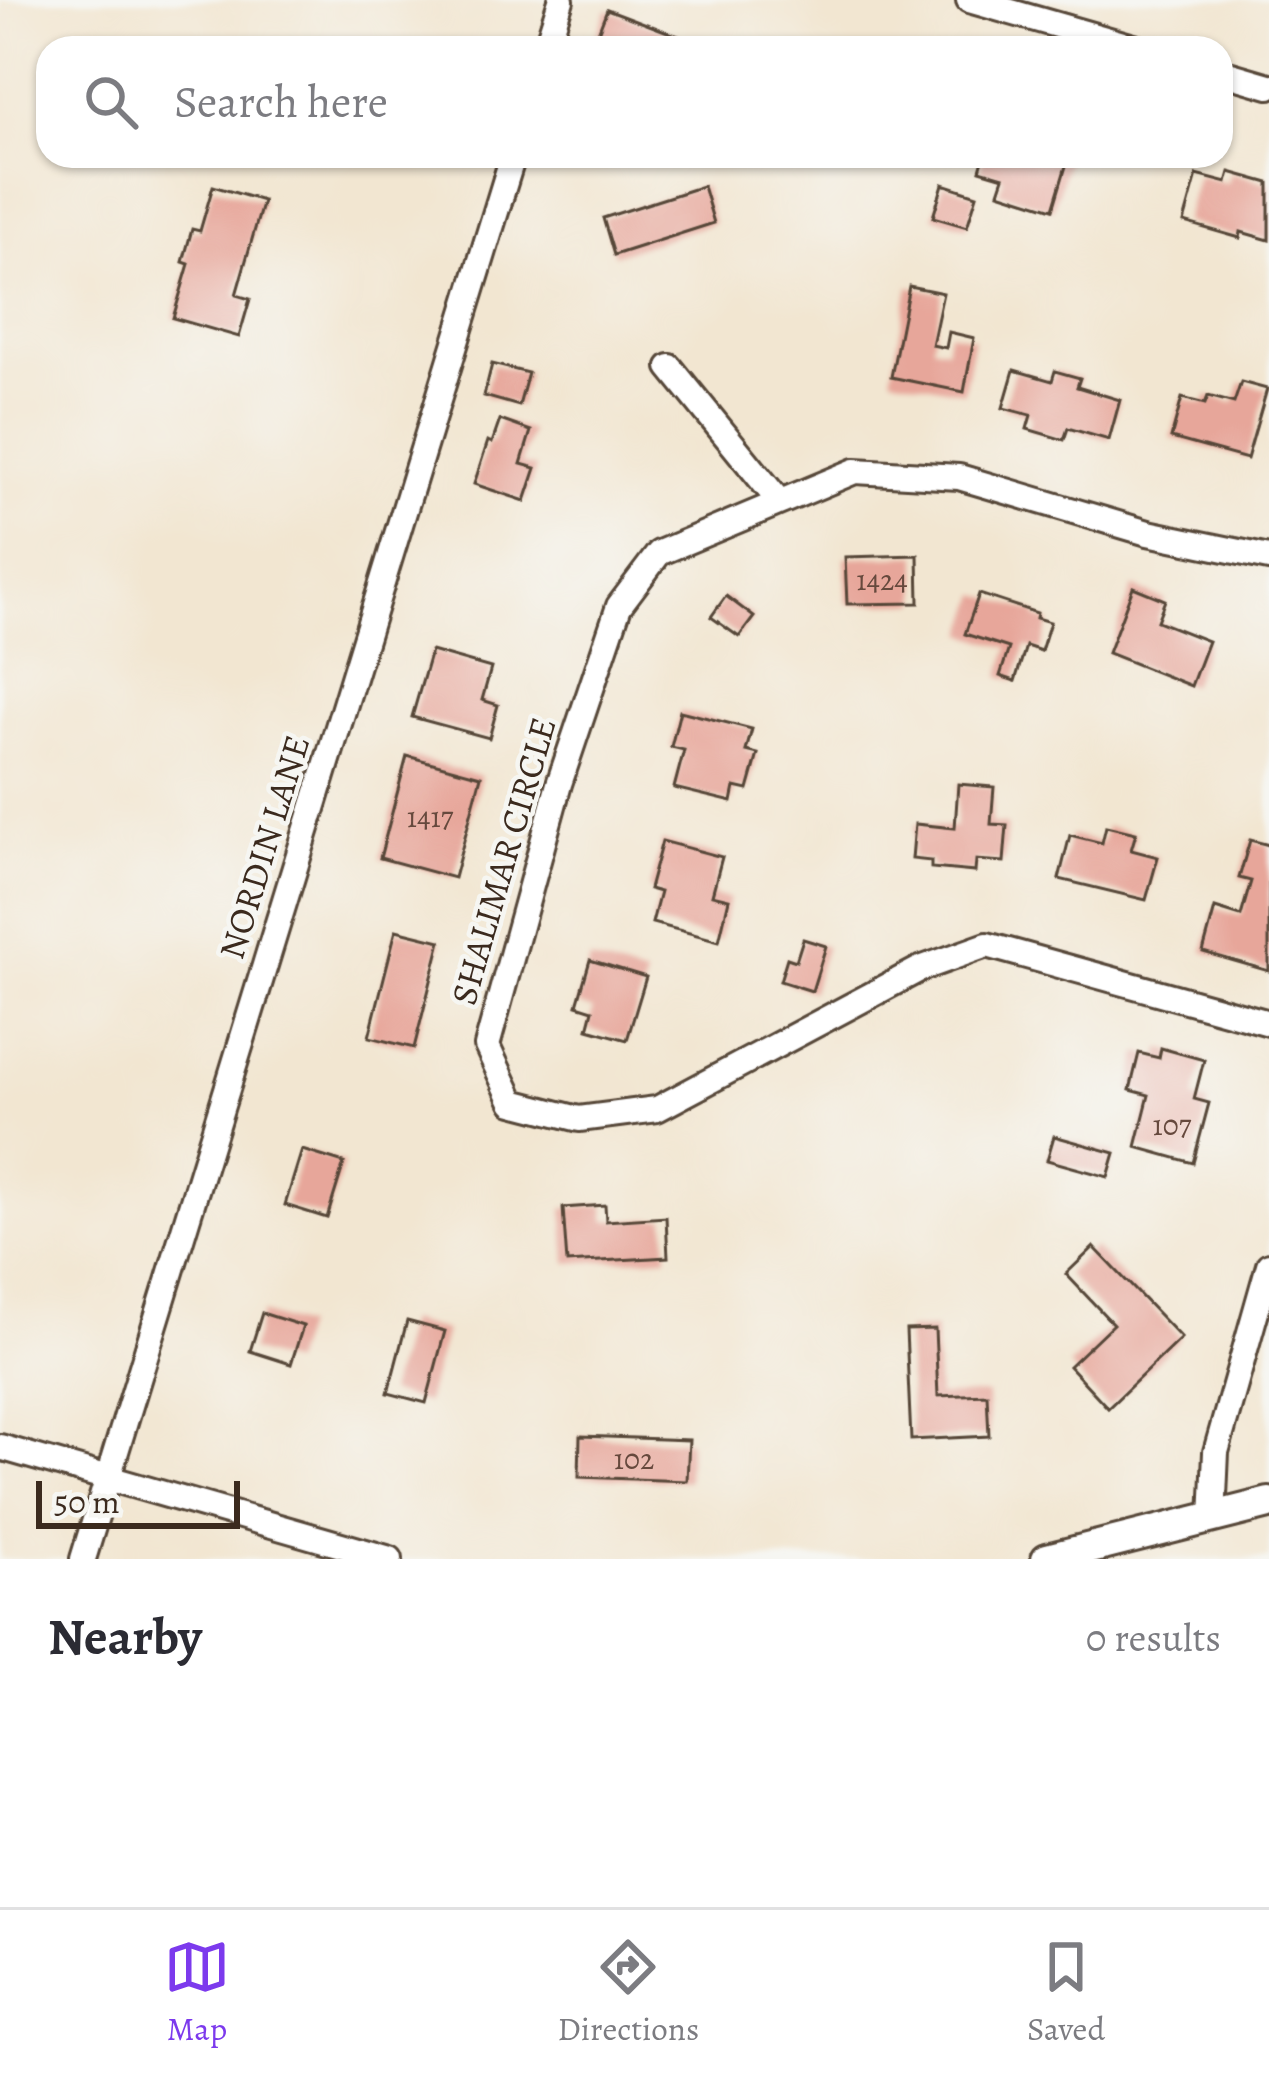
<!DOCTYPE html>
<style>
body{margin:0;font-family:Alegreya,serif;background:#f2f2f3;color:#2b2b33}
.scale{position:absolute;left:36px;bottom:30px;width:204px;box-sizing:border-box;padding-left:12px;border:6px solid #3b2a1e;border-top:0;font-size:33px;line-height:42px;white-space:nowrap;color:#3b2a1e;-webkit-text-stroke:9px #f6f6f2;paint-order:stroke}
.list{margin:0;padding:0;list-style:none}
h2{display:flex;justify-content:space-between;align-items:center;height:156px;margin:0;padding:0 48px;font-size:51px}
h2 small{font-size:39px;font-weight:400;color:#7c7c81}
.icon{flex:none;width:66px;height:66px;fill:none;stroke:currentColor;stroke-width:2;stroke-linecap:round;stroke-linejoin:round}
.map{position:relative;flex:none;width:1269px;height:1559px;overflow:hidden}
.search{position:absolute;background:#fff;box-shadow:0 3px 9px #0004;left:36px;right:36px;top:36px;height:132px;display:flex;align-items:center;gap:30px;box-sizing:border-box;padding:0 42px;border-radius:36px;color:#7c7c81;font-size:45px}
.sheet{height:348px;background:#fff}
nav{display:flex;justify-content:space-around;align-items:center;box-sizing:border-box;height:168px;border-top:3px solid #e1e1e2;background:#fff;font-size:33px;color:#7c7c81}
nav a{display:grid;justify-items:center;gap:6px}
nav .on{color:#7c3aed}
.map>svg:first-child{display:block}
.building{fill:#e7a69a}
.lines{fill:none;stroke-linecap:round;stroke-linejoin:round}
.minor-casing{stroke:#564639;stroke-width:30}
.tertiary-casing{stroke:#564639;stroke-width:36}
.minor{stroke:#fff;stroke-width:24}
.tertiary{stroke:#fff;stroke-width:30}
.labels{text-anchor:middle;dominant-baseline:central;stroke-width:9;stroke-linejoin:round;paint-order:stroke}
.number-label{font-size:30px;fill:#66493d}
.street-label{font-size:36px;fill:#3b2a1e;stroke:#f6f6f2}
</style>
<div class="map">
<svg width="1269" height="1559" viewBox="0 0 1269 1559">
<rect width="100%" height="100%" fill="#f6f6f2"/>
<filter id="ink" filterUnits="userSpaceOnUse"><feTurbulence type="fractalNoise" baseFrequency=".00833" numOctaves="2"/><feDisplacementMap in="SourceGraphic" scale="24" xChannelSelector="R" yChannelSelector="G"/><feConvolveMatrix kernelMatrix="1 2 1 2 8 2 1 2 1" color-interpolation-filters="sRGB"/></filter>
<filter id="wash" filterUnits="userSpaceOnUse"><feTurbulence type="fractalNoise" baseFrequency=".004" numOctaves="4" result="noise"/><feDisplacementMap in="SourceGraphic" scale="48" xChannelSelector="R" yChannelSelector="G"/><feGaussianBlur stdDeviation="2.7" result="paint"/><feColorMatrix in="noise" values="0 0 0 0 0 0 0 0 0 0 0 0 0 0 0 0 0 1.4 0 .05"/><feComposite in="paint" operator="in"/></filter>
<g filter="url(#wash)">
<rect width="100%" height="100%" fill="#f2e6d1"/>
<g id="blocks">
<g class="building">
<polygon points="607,9 710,48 592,48"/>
<polygon points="984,156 1069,156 1053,209 999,192 1004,177 980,170"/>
<polygon points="1230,172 1269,183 1269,240 1241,232 1240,238 1184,222 1197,175 1227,183"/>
<polygon points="943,184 977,195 967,227 933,217"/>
<polygon points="213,186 263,201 236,295 250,299 239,337 173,318 189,264 183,262 192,229 200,231"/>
<polygon points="703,186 714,223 614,255 603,218"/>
<polygon points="909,286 943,293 932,345 946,348 949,332 974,338 964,392 891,377"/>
<polygon points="492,364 528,373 519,406 484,396"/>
<polygon points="1014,370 1052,381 1055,371 1080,378 1077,387 1120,400 1109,440 1068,428 1064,440 1027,429 1031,415 1003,408"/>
<polygon points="1241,382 1267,389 1247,459 1171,438 1182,398 1205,404 1208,396 1234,403"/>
<polygon points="500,420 531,431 521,464 536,468 525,501 474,484 488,441 492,443"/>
<polygon points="918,555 919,603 847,604 845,557"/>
<polygon points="1133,587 1165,600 1157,621 1208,641 1191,686 1108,653"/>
<polygon points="979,594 1037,613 1036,618 1050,622 1041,651 1026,646 1015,681 1000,676 1009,648 965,634"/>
<polygon points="726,596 754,617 739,637 711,617"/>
<polygon points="431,651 491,668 482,700 498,705 489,738 412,717"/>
<polygon points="680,711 752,729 746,751 758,754 748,790 735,787 732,802 674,788 684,750 671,747"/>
<polygon points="407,756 481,776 454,878 380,858"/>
<polygon points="958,784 994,787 991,824 1007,825 1004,862 976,860 975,872 931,868 931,861 912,859 915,824 955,828"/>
<polygon points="1106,826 1136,833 1131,850 1158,857 1146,900 1059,879 1070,835 1102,843"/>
<polygon points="1250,840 1269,845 1269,971 1203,952 1215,908 1241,916 1251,881 1239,878"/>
<polygon points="662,841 722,857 712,895 729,899 719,941 652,923 660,892 649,889"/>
<polygon points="396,930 441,941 414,1048 369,1037"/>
<polygon points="803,939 826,946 812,991 780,981 787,958 796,961"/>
<polygon points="590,960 646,977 627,1040 588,1029 593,1010 577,1005"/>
<polygon points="1161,1048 1204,1060 1194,1099 1209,1103 1193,1163 1136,1147 1149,1095 1130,1090 1139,1053 1159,1058"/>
<polygon points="1054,1136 1115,1153 1108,1177 1047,1160"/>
<polygon points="302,1150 344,1163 327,1218 285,1205"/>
<polygon points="605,1205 606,1221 666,1217 668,1257 567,1263 563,1208"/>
<polygon points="1094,1247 1181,1338 1108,1408 1069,1366 1113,1324 1066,1274"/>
<polygon points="262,1313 303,1326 291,1364 250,1351"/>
<polygon points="407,1321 445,1331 426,1403 388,1393"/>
<polygon points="935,1329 938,1396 987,1394 989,1436 911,1440 906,1330"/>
<polygon points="580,1436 689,1440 687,1481 579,1477"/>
</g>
</g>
</g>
<g filter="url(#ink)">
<use href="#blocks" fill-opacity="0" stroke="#564639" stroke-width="3"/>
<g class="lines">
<defs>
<g id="minor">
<polyline points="969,0 1137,48"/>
<polyline points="546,48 561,0"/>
<polyline points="1221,72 1269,86"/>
<polyline points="670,367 778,500"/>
<polyline points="1269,558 1148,533 959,477 855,471 659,553 619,606 559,784 487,1046 513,1102 579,1119 657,1109 920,969 987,945 1269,1023"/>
<polyline points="0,1447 390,1559"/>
<polyline points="1213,1519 1216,1452 1269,1265"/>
<polyline points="83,1559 513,156"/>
</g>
<polyline id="tertiary" points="1047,1559 1269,1503"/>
</defs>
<use href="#minor" class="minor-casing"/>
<use href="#tertiary" class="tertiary-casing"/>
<use href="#minor" class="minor"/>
<use href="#tertiary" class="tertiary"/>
</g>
</g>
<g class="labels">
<g class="number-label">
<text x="882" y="580">1424</text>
<text x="430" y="817">1417</text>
<text x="1172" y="1125">107</text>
<text x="634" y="1459">102</text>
</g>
<g class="street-label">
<text transform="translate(264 847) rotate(-73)">NORDIN LANE</text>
<text transform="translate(503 861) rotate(-74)">SHALIMAR CIRCLE</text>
</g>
</g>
</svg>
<div class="scale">50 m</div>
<div class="search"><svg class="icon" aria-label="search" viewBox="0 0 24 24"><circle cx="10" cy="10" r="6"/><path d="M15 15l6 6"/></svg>Search here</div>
</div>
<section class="sheet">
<h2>Nearby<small>0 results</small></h2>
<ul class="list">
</ul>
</section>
<nav>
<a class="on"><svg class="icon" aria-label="map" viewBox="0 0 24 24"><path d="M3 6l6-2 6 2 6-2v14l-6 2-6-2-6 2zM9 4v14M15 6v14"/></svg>Map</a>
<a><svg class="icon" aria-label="directions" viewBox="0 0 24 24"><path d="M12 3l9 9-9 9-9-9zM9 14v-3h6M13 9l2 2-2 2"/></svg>Directions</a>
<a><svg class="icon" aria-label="saved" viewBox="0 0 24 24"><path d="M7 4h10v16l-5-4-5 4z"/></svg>Saved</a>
</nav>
